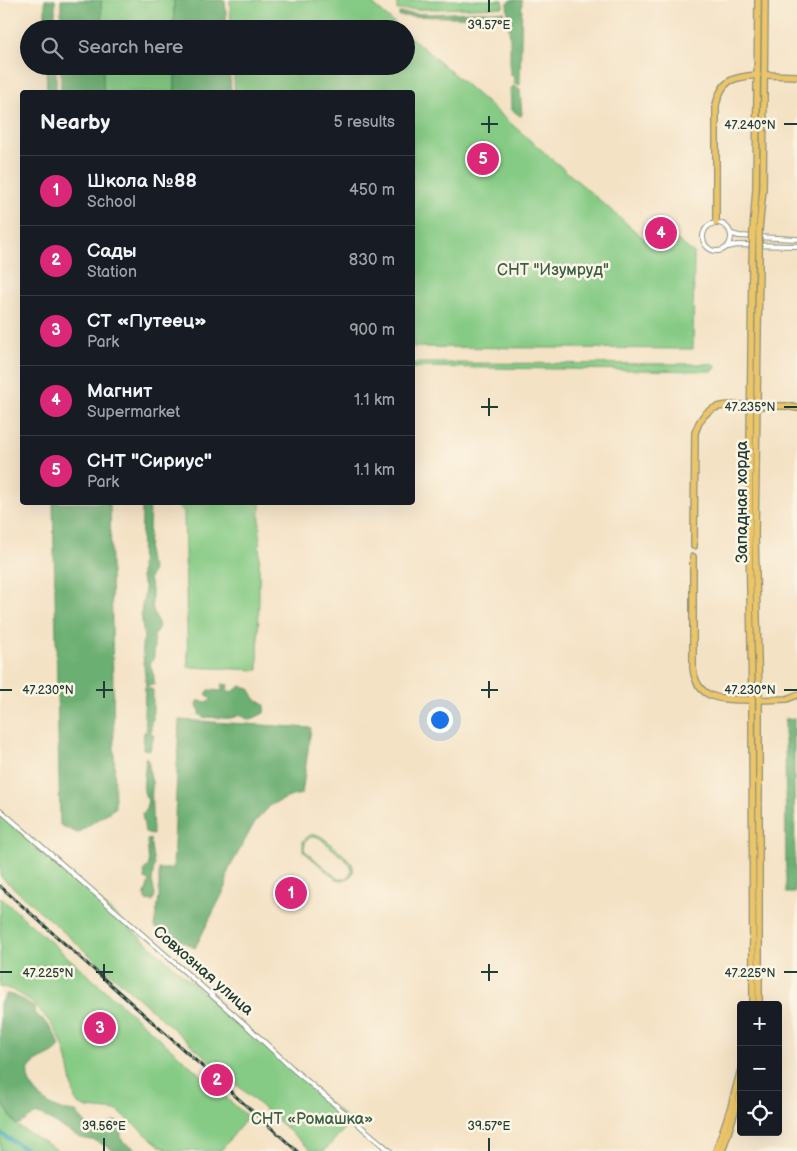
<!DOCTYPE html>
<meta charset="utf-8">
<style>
body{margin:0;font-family:"Balsamiq Sans",sans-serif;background:#242831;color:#f1f3f6}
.controls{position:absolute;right:15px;bottom:15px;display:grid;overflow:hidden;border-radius:5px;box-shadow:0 5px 20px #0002}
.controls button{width:45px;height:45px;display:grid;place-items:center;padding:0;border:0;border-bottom:1px solid #363941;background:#171b24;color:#f1f3f6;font:25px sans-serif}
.you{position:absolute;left:439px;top:719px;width:18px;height:18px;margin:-12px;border:4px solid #fff;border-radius:50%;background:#1a73e8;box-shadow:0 0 0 8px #1a73e833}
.badge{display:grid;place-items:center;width:32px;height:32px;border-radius:50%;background:#db2777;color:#fff;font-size:16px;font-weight:700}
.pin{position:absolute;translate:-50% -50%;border:2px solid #fff;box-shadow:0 1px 5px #0006}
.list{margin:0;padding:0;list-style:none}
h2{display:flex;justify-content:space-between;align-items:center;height:65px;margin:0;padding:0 20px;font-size:21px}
h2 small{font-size:16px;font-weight:400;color:#9ea1a6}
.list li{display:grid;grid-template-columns:32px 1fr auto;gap:15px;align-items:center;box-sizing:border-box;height:70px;padding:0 20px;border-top:1px solid #363941}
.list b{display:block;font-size:19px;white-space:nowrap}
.list p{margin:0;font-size:16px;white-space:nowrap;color:#9ea1a6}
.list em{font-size:16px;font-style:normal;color:#9ea1a6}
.icon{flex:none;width:28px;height:28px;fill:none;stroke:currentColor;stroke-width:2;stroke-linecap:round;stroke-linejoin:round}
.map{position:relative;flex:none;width:797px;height:1151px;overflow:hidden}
.search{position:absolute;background:#171b24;box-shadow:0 5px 20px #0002;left:20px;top:20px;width:395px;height:55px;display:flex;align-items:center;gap:12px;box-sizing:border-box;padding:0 18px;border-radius:28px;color:#9ea1a6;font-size:19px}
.panel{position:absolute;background:#171b24;box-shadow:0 5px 20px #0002;left:20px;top:90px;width:395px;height:415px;border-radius:5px}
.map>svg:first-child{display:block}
.green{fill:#86cb85;stroke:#52845c;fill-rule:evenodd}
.forest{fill:#6caf72;stroke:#467653}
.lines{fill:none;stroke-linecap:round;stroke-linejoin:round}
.canal{stroke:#3ba9ba;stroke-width:4}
.minor-casing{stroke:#8a907c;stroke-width:6}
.highway-casing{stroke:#8a907c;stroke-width:8}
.minor{stroke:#fff;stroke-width:4}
.highway{stroke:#edc569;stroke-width:5.5}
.rail-casing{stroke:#1f3d34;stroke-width:3}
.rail{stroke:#fcf5e5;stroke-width:1;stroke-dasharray:4;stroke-linecap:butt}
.highway-bridge-casing{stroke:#8a907c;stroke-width:8;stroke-linecap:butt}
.highway-bridge{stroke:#edc569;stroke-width:5.5}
.ticks{fill:none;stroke:#1f3d34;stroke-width:2}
.labels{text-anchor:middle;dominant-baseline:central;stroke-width:5;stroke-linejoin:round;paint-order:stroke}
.park-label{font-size:16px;fill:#396048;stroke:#fcf5e5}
.street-label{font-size:16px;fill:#1f3d34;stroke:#fcf5e5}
.ticks-label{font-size:12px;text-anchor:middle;fill:#1f3d34;stroke:#fcf5e5;stroke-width:5;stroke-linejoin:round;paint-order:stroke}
</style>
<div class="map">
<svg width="797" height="1151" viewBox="0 0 797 1151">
<rect width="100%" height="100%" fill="#fcf5e5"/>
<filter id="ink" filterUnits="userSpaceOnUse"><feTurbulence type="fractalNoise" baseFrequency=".02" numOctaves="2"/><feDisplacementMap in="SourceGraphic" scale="10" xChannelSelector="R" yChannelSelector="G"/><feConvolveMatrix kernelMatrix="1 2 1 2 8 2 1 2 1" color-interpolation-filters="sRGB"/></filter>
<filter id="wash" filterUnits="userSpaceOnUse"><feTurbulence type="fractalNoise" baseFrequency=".0096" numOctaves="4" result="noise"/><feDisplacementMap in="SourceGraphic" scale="20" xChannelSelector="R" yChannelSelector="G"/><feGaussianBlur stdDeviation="1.12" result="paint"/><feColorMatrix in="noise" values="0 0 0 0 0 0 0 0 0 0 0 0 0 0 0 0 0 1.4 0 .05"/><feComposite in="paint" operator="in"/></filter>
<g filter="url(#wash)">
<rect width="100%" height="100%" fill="#f4e2c5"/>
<g class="green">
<polygon points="101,0 174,0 174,29 102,29"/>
<polygon points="230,0 368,0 401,29 231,29"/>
<polygon points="397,0 503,0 503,7 397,10"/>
<polygon points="406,33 648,242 659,226 694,253 693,349 413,347 412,92 235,92 233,66 406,66"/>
<rect x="103" y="66" width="72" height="26"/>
<polygon points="413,363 715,364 716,367 713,371 421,367 413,368"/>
<polygon points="174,503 260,503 258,670 188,667 184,512"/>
<polygon points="0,814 351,1122 324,1151 312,1151 0,876"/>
<path d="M310 835C313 835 315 834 318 835 324 837 349 859 352 864 358 875 346 882 337 880L303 851V841ZM315 836 320 838 350 864 352 871 347 878 338 879 304 850 306 840 311 837Z"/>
<path d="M0 897 248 1117 222 1149 220 1151H169L160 1146 118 1111 88 1108 78 1104 75 1099C71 1081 69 1063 63 1046 56 1024 24 988 0 987Z"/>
<polygon points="0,1096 2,1103 16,1125 59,1151 0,1151"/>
</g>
<g class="forest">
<rect x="45" y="0" width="10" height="29"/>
<polygon points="61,0 101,0 102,29 61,29"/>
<polygon points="174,0 225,0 227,29 174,29"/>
<polygon points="511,0 522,0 520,85 513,83 514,78 510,73 510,40 507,3"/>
<polygon points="473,12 504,12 504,18 399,16 399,13 430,14"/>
<polygon points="46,66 56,66 56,92 47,92"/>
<rect x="61" y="66" width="42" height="26"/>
<polygon points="175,66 229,66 231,92 175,92"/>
<polygon points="514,86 520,90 522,115 520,116 511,109 510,88"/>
<polygon points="53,503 110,503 115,808 77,833 60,825"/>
<polygon points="142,503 150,503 148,558 153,570 149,579 152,590 152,607 159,626 154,636 154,657 150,664 154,676 154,685 146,686 142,644 144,639 141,612 145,589 141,578"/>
<path d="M222 684 228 685 227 690 232 692 241 686 249 688 255 699 265 705 264 713 250 720 240 715C226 722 218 715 203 718L199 714 200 710 196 706 198 701 209 702 211 699 206 694 209 690 223 691 221 687Z"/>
<polygon points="145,687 153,690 153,720 151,721 151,732 154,735 150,750 143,749 144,732 147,731 144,715"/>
<polygon points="785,719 794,719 795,893 786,893"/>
<polygon points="179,720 311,728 302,794 292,796 271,805 255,822 228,871 226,887 195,948 154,927 159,898 159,869 173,869"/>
<path d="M147 757C150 766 149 776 153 784 150 790 153 825 153 835L145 832 142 813 145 812 148 800C139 789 147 772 145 758Z"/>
<polygon points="150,839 154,865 152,881 155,895 153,901 145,900 145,894 149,881 145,879 144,870 149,865 147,840"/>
<path d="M6 994C15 994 29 1002 35 1009L34 1013C46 1021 55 1032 60 1046 53 1057 39 1057 31 1066 20 1079 40 1097 50 1105 58 1110 67 1111 76 1112 94 1133 91 1134 115 1121L119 1123 122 1141 133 1147 137 1151H115L96 1141 81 1138 39 1114C30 1115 26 1122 17 1125L2 1103 0 1095V1003Z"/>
</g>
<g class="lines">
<polyline class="canal" points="0,1133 29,1151"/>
</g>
</g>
<g filter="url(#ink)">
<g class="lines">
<defs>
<g id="minor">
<circle cx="717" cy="237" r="14"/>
<polyline points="732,234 739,236 797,239"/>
<polyline points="728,247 737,245 797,246"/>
<polyline points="0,810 248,1027 294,1070 390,1151"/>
</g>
<g id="highway">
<polyline points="765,75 797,76"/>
<path d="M716 223V105C722 79 733 77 758 75"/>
<polyline points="753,230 756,189 758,0"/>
<polyline points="759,230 763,189 765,0"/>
<polyline points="752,263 749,535 752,700 753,1005"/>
<polyline points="759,264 755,535 759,700 759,1005"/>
<polyline points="756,406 786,406 797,408"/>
<path d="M694 546 695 433C704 403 722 405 750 405"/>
<path d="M693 557V668C697 703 726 699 752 700"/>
<polyline points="759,700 787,699 797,695"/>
<polyline points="716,1151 731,1107 741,1069"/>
<polyline points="722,1151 741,1093"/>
</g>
</defs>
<use href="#minor" class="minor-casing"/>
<use href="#highway" class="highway-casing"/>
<use href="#minor" class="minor"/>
<use href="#highway" class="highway"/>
<defs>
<polyline id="rail" points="0,886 297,1151"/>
</defs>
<use href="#rail" class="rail-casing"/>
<use href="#rail" class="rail"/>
<defs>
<g id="highway-bridge">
<polyline points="752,263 753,230"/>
<polyline points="759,264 759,230"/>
</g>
</defs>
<use href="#highway-bridge" class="highway-bridge-casing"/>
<use href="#highway-bridge" class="highway-bridge"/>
</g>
</g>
<path class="ticks" d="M489 0V12M489 116V133M481 124H498M784 124H797M489 398V416M481 407H498M784 407H797M104 681V698M489 681V698M0 690H12M96 690H113M481 690H498M784 690H797M104 964V981M489 964V981M0 972H12M96 972H113M481 972H498M784 972H797M104 1138V1151M489 1138V1151"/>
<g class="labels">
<g class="park-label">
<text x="553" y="270">СНТ "Изумруд"</text>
<text x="312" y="1119">СНТ «Ромашка»</text>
</g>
<g class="street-label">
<text transform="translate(742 502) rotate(-90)">Западная хорда</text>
<text transform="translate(203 971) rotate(41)">Совхозная улица</text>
</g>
</g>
<g class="ticks-label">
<text x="489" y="29">39.57°E</text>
<text x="750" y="129">47.240°N</text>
<text x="750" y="411">47.235°N</text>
<text x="48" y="694">47.230°N</text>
<text x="750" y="694">47.230°N</text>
<text x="48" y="977">47.225°N</text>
<text x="750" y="977">47.225°N</text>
<text x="104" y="1130">39.56°E</text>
<text x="489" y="1130">39.57°E</text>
</g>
</svg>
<div class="controls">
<button>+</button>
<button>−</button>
<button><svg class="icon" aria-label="locate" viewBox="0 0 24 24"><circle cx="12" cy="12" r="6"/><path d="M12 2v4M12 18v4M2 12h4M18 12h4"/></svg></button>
</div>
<div class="you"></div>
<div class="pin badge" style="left:291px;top:893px">1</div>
<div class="pin badge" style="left:217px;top:1080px">2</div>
<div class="pin badge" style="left:100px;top:1028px">3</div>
<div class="pin badge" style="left:661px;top:233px">4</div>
<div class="pin badge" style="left:483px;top:159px">5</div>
<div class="search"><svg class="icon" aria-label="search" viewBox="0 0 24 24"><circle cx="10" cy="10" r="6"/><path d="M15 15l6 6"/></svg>Search here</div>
<section class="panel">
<h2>Nearby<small>5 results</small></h2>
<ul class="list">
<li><span class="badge">1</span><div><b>Школа №88</b><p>School</p></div><em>450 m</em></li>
<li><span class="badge">2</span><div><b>Сады</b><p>Station</p></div><em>830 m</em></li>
<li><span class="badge">3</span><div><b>СТ «Путеец»</b><p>Park</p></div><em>900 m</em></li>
<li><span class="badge">4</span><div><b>Магнит</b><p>Supermarket</p></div><em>1.1 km</em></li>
<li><span class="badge">5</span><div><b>СНТ &quot;Сириус&quot;</b><p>Park</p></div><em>1.1 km</em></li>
</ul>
</section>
</div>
